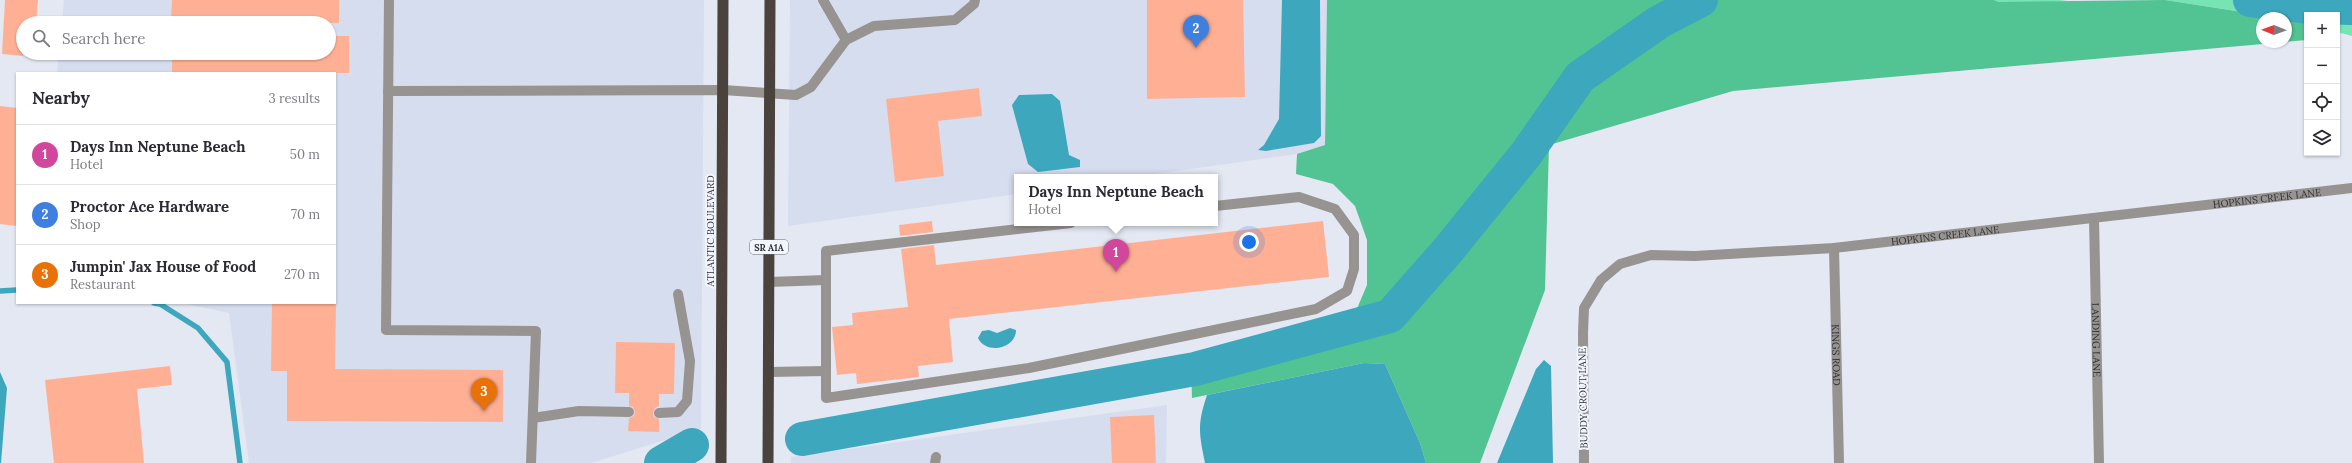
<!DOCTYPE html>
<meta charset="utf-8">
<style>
body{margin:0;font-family:Lora,serif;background:#f7f7f7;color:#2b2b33}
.controls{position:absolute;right:12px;top:12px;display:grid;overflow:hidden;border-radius:0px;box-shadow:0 1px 3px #0004}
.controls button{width:36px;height:36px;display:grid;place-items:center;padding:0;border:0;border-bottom:1px solid #e1e1e2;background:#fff;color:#2b2b33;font:20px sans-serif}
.compass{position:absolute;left:2256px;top:12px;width:36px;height:36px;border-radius:50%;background:#fff;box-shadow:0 1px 3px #0004;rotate:271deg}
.you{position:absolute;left:1249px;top:242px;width:14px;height:14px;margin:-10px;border:3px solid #fff;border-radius:50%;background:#1a73e8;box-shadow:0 0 0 6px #1a73e833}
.badge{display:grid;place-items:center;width:26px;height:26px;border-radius:50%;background:#b01d2d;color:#fff;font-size:13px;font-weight:700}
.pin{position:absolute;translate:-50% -33px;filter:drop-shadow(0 1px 2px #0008)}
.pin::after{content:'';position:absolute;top:21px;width:14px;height:12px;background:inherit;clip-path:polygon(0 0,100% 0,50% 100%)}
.popup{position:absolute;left:1014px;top:174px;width:204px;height:52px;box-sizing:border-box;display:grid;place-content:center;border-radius:0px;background:#fff;filter:drop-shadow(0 1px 3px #0005);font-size:13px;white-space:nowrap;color:#7c7c81}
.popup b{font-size:15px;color:#2b2b33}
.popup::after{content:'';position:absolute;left:50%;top:100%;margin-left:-8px;border:8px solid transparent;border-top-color:#fff}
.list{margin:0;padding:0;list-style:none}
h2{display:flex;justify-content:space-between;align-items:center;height:52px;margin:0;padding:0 16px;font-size:17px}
h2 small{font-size:13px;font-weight:400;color:#7c7c81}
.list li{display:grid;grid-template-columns:26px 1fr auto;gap:12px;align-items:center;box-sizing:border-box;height:60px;padding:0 16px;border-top:1px solid #e1e1e2}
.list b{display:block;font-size:15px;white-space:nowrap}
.list p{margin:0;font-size:13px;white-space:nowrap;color:#7c7c81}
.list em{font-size:13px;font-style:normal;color:#7c7c81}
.icon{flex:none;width:22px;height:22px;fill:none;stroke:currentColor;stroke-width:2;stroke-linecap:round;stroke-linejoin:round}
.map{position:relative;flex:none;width:2352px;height:463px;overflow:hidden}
.search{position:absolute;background:#fff;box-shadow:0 1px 3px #0004;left:16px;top:16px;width:320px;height:44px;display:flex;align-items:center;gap:10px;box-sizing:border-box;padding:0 14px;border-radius:22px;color:#7c7c81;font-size:15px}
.panel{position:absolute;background:#fff;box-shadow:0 1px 3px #0004;left:16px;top:72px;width:320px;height:232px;border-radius:0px}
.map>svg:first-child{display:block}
.built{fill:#d6ddef}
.green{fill:#76e5b3}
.forest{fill:#52c393}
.water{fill:#3ca7bd}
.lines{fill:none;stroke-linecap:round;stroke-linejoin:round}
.stream{stroke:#3ca7bd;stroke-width:5.5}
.river{stroke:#3ca7bd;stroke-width:34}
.building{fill:#ffb094}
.service{stroke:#979390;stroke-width:10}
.minor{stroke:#979390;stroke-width:10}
.trunk{stroke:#4a433d;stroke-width:11}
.labels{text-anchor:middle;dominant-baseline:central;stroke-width:4;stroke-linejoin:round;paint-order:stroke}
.shield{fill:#f1f5fe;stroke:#676a6f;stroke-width:1}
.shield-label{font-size:9px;font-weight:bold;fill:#2c2e32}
.street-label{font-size:10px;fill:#2c2e32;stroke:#f1f5fe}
</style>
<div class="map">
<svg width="2352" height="463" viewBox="0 0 2352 463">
<rect width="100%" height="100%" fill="#e3e8f3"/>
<g class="built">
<polygon points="64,0 704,0 701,429 591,463 249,463 229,313 183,303 335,303 335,73 57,73 59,53 329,53 329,23 62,23"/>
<polygon points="790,0 1327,0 1325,145 1297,154 1134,177 1017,177 1017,194 788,226"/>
<polygon points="1167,405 1166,463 791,463 791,457"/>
</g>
<g class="green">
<polygon points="1994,0 2068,0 2042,3 1999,2"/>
<polygon points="2165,0 2352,0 2352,36 2337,32 2337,15 2307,15 2307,22"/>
</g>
<polygon class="forest" points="1327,0 1994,0 1999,2 2165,0 2281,18 2262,18 2262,42 2286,42 2286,19 2307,22 2307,40 1733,91 1549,145 1545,290 1480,463 1426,463 1420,443 1385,364 1364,363 1192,398 1191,361 1353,318 1367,285 1367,240 1355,206 1333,184 1296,174 1297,154 1325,145"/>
<g class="water">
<polygon points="1282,0 1320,0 1321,136 1314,143 1266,151 1258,150 1264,145 1279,119"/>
<polygon points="1052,94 1060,101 1069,155 1080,160 1080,167 1038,172 1028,164 1012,105 1019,95"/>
<path d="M1010 328 1016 330C1016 349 986 355 978 338L982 331 989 330 997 333Z"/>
<polygon points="1544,360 1551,366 1553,463 1497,463 1536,369"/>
<path d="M1364 363 1385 364 1420 443 1426 463H1205C1199 433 1197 425 1207 395Z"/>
<polygon points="0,372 7,388 1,463 0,463"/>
</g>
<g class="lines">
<g class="stream">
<polyline points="0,291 17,290"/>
<polyline points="154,303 160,304 198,328 227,362 240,463"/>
</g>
<g class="river">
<polyline points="2250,0 2310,7 2352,8"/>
<polyline points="802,439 1195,369 1390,316 1449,249 1526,154 1580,77 1659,22 1701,0"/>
<polyline points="661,463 692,445"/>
</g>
</g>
<g class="building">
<polygon points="5,0 38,0 36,23 23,23 23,56 2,54"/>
<polygon points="172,0 339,0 339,23 171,23"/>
<polygon points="1147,0 1243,0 1245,97 1147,99"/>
<polygon points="329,36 349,36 349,73 172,73 172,57 180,57 180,53 329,53"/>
<polygon points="979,88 982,116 938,121 944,176 895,182 886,99"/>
<polygon points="0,106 17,108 17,226 0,224"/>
<polygon points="932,221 933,232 900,236 899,225"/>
<polygon points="1323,221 1329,277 949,319 953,362 918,366 919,377 857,384 856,373 837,375 832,327 853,325 852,313 908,307 901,249 934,245 936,265"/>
<polygon points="272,303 336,303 335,369 503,370 503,422 287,421 287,371 271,371"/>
<polygon points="616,342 675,343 674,394 659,394 659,406 655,408 653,413 654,417 659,419 659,432 628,431 629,418 634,416 635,412 633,407 629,406 629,393 615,393"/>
<polygon points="170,366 172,385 137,389 144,463 54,463 45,380"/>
<polygon points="1154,415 1156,463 1112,463 1110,417"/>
</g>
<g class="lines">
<g class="service">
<polyline points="389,0 386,330 536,331 531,463"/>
<polyline points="823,0 846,40"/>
<polyline points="388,91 723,90 796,95 811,87 846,40 874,26 955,20 974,4 975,0"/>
<polyline points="1071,223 826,251 826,398 1029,368 1316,309 1347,291 1354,269 1354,235 1335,209 1299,197 1215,206"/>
<polyline points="769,282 826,280"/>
<polyline points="769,372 826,371"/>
<polyline points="659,413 678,412 687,401 690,361 678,294"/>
<polyline points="533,418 579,411 629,412"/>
<polyline points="935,463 936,457"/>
</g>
<g class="minor">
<path id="s1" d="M2094 218 2099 463"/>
<path id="s2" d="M1834 248 1839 463"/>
<path id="s3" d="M1584 463 1583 333 1584 308 1601 280 1620 264 1651 255 1695 256 1834 248 2352 188"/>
</g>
<g class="trunk">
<polyline points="721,463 723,0"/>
<polyline points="768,463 770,0"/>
</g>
</g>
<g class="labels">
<rect class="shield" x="750" y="240" width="38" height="14" rx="3"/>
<g class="shield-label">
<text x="769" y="247">SR A1A</text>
</g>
<g class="street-label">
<text stroke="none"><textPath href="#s3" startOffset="864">HOPKINS CREEK LANE</textPath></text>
<text transform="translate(710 231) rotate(-90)">ATLANTIC BOULEVARD</text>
<text stroke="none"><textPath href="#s3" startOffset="540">HOPKINS CREEK LANE</textPath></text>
<text stroke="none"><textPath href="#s1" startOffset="122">LANDING LANE</textPath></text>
<text stroke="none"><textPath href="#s2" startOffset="107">KINGS ROAD</textPath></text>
<text transform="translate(1583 398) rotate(-91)">BUDDY CROUT LANE</text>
</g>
</g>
</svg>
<div class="controls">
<button>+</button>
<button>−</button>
<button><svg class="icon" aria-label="locate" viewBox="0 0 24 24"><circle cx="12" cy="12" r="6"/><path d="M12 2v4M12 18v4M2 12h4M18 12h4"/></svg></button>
<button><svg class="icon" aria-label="layers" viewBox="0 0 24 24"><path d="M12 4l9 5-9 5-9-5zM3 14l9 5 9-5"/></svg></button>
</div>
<svg class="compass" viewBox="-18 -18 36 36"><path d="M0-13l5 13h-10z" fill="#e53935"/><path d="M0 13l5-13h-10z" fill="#7c7c81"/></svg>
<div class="you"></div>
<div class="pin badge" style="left:1116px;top:272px;background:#d1479c">1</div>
<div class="popup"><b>Days Inn Neptune Beach</b>Hotel</div>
<div class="pin badge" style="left:1196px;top:48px;background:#3f7fe0">2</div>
<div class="pin badge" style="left:484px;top:411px;background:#e8710a">3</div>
<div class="search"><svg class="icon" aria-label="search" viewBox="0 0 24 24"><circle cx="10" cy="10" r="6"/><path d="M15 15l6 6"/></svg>Search here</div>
<section class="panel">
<h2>Nearby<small>3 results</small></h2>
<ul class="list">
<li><span class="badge" style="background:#d1479c">1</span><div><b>Days Inn Neptune Beach</b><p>Hotel</p></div><em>50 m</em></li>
<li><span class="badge" style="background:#3f7fe0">2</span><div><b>Proctor Ace Hardware</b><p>Shop</p></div><em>70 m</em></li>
<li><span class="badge" style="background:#e8710a">3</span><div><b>Jumpin' Jax House of Food</b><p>Restaurant</p></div><em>270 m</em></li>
</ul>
</section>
</div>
